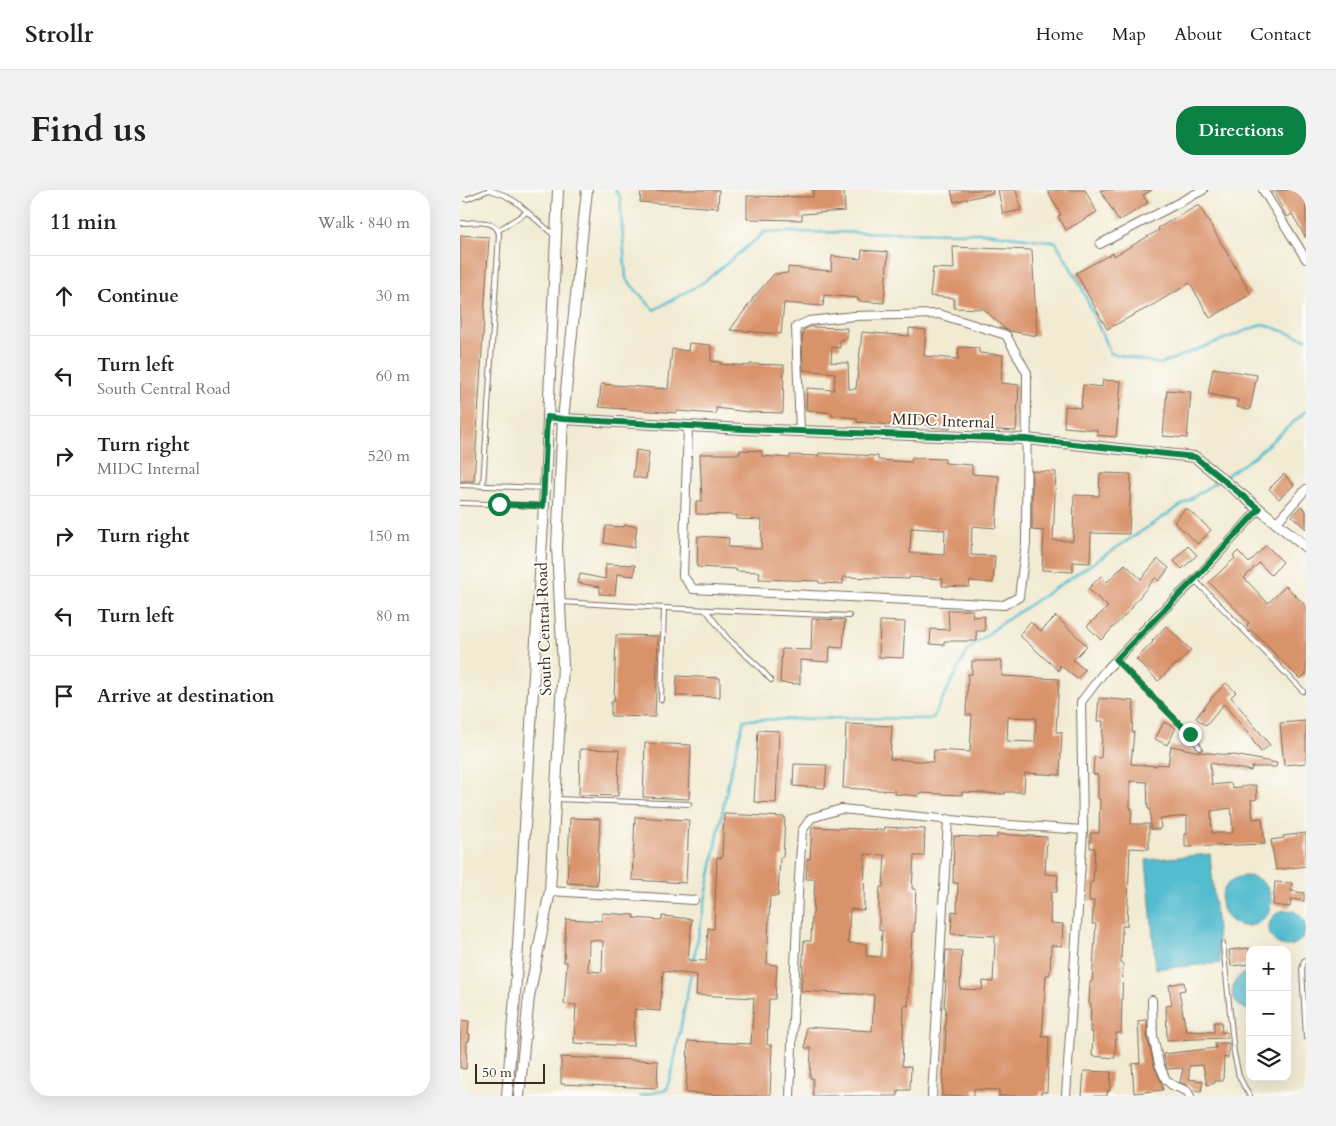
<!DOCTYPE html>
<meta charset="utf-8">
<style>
body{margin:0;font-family:Cardo,serif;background:#f2f2f2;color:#202124}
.controls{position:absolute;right:15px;bottom:15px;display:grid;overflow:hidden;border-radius:10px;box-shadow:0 5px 20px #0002}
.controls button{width:45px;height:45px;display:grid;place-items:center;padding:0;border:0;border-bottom:1px solid #e0e0e0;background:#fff;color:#202124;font:25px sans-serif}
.scale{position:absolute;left:15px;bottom:12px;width:70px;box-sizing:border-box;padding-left:5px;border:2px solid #3b2a1e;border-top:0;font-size:14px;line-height:18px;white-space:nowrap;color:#3b2a1e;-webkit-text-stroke:4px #fdfcf7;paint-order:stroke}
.stop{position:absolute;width:15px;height:15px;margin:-11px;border:4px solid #0b8043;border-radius:50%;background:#fff}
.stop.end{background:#0b8043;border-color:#fff;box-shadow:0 1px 5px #0008}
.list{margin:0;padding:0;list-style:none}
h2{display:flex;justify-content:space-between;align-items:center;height:65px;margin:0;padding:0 20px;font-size:21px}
h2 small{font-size:16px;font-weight:400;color:#757577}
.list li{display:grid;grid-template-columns:32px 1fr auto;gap:15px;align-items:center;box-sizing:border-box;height:80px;padding:0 20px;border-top:1px solid #e0e0e0}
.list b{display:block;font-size:19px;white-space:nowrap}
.list p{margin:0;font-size:16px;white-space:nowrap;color:#757577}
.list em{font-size:16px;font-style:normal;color:#757577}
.icon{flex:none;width:28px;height:28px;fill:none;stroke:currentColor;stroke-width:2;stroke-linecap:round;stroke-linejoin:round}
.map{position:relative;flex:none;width:846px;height:906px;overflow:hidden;border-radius:20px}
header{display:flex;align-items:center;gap:30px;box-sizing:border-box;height:70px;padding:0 25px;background:#fff;border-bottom:1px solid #e0e0e0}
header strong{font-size:24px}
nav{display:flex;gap:28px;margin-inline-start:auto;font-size:18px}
.intro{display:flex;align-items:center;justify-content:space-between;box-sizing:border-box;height:120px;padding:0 30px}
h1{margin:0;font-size:35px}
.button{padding:12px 22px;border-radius:20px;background:#0b8043;color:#fff;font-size:18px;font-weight:700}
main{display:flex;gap:30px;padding:0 30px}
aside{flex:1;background:#fff;border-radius:20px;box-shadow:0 5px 20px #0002}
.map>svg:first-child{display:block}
.water{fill:#52bccf;stroke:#467376}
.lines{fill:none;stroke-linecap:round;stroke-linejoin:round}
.stream{stroke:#52bccf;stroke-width:2.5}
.building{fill:#d9936a;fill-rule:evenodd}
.lane-casing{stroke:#7b6e5d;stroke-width:6}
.street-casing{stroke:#7b6e5d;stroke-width:10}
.secondary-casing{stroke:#7b6e5d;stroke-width:12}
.lane{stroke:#fff;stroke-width:4}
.street{stroke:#fff;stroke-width:8}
.secondary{stroke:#fff;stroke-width:10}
.route{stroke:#0b8043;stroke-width:6}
.labels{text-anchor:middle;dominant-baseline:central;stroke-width:4;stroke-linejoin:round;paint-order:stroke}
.street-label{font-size:16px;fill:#3b2a1e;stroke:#fdfcf7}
</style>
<header>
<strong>Strollr</strong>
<nav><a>Home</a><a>Map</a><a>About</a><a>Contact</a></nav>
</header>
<div class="intro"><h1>Find us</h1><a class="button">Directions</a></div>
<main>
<aside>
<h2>11 min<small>Walk · 840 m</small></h2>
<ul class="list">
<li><svg class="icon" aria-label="ahead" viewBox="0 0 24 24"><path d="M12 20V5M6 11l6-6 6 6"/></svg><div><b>Continue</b></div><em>30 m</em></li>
<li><svg class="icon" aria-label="left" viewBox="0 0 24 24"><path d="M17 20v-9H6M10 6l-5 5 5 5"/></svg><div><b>Turn left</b><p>South Central Road</p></div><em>60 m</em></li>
<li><svg class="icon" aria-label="right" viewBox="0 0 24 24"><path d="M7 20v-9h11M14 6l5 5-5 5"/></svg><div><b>Turn right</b><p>MIDC Internal</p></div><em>520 m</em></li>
<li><svg class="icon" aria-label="right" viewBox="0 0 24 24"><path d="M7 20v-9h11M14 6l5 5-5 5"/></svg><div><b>Turn right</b></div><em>150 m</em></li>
<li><svg class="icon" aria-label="left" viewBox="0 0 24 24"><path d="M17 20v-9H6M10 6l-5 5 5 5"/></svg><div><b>Turn left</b></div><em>80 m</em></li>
<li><svg class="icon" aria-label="arrive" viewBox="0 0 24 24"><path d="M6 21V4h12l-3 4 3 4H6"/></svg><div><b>Arrive at destination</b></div></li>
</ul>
</aside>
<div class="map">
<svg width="846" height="906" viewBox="0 0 846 906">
<rect width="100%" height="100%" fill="#fdfcf7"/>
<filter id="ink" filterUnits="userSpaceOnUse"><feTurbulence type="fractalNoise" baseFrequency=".02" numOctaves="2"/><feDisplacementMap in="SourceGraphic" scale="10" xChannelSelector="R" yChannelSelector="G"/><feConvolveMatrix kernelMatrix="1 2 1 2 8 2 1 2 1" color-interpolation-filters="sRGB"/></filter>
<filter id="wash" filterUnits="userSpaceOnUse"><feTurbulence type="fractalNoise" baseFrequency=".0096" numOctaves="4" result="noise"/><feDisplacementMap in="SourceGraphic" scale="20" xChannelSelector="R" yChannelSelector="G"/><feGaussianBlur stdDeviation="1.12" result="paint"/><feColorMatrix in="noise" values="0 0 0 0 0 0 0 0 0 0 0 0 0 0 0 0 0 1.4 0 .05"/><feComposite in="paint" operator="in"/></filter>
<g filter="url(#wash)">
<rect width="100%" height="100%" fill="#f2ebd3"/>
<g class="water">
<polygon points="750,664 760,773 696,779 686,670"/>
<circle cx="786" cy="711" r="25"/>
<circle cx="827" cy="738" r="18"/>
<path d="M790 781V820C766 816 767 787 790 781Z"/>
</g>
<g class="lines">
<g class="stream">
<polyline points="155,0 160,7 166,89 194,120 244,92 305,42 526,43 596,52 621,96 650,163 700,174 803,134 846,149"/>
<polyline points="765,286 794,267 846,221"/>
<polyline points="233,773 269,588 284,530 391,528 472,529 508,460 542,433 758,291"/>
<polyline points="180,906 206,900 213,878 231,783"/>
</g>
</g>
<g id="blocks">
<g class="building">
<polygon points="181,0 259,0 258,18 180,12"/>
<polygon points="353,0 384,0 385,21 342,24 342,30 287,29 287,6 353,7"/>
<polygon points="491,0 533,0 533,3 494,12"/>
<polygon points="538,0 556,0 561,20 543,24"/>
<polygon points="587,0 625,0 637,22 606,40 598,26 601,25"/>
<polygon points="640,0 692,0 683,5 688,13 659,31"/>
<polygon points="812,0 846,0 846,48 832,24 827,27"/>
<polygon points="739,15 791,104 750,128 730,93 691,116 647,139 616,83 653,63 654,66 699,40 698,38"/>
<polygon points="0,45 29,47 14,291 0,291"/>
<polygon points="493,57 572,60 577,146 550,141 545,139 524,119 494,118 494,108 470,106 473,78 494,79"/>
<polygon points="402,60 428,62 424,113 398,111 398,108 364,105 363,116 324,113 321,144 270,140 293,109 292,109 314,84 328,83 328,77 371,81 372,66 401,69"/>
<polygon points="350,137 387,138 387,149 380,150 380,158 372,157 371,172 388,173 389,199 396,199 402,142 449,146 449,138 466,140 464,166 498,169 499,157 519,158 519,163 543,165 541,193 559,195 556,241 525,239 526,234 491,231 490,239 469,237 469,235 442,233 441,236 397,232 397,228 372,226 372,223 346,220 347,198 374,200 375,183 343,180 342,152 343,140"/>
<polygon points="229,153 251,155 251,171 260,172 260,174 290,176 290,174 324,175 323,223 288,222 256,218 256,224 217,221 217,223 139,217 141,194 208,199 212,159 228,161"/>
<polygon points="753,178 797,185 790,220 777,217 778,210 748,204"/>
<polygon points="643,190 661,191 656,247 637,245 637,240 604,237 605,216 621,218 623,195 642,197"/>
<polygon points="707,200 731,202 727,248 703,246"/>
<polygon points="176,260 189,262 186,289 173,287"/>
<path d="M280 260 302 261V266L330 268V265L358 266 359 263 418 266V270L451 272 452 268 485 269V273L512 275V284L539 286 536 338 512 336 511 365 535 366 533 393 510 391 509 397 482 396 483 389 449 387V389L383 387V394L359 393V391L299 389 300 382 276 381V379L237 377 238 346 269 348 268 357 301 359 302 330 277 329V325L236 324V311H242L240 264H280ZM451 338 485 340 484 365 450 363Z"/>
<polygon points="572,281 596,282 593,350 613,351 614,305 639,306 640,283 671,284 669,344 631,343 630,373 613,372 613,382 582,380 584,341 572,340"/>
<polygon points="824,284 834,295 819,309 809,299"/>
<polygon points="841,316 846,321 846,339 832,326"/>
<polygon points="726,318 751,340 738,354 714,332"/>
<polygon points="165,335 177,336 174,358 144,353 146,336 164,337"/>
<polygon points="806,355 823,372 811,385 799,373 784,388 808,413 826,396 846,416 846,484 840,489 786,435 789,433 749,392 775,368 773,366 778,361 789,373"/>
<polygon points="728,356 737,365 722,379 714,371"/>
<polygon points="698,369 709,378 699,391 695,388 672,416 673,417 641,450 627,436 648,417 628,399 641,386 647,392 665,374 681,389"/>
<polygon points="146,374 175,375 174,386 157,384 155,405 140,404 140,397 118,393 120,384 145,389"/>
<polygon points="488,420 512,420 513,427 524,426 525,441 516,441 517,451 484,451 484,455 470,454 471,439 489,440"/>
<polygon points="596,426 627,456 613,470 625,480 617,489 600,475 599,481 559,445 570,432 581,441"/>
<polygon points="352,429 385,430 383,458 370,457 369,472 340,470 340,494 320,493 322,459 351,460"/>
<polygon points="420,431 445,432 443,468 419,467"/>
<polygon points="706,436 731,460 717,475 716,474 698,491 676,469 693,452 692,451"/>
<polygon points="156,445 198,446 195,527 151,526 151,512 154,512"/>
<path d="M512 471H542V486L599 489 596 542H602L600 585 565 583 564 602H545V604L502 602V605L459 603 458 606 435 604V601L383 598 386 534 432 536 430 569 473 572 474 560 510 562 512 525H506L508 484H512ZM548 527 576 528 575 552 547 551Z"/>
<polygon points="217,486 260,488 260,507 216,506"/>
<polygon points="766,493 776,502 771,507 810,555 801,562 786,541 764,514 746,536 736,528 754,505"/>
<path d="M639 508 674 511 672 542H674L671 574 697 576V574L708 575 711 556 740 562 769 565V564L817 573 816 577H792L791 581 750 573 752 595 771 593 772 598 796 595 797 609 791 610 793 629 802 628 805 654 725 657V644H727V626L700 629 701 639H691L690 619H688L687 592 670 591V618H672L671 634H689V659L670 658 667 736H662L661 773H663L661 843H656L655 868 632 866 633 842H630L631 814H629L630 792H632L636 734H632L634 711H629L630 692H633L635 658H630V643H639L640 609H638V585L633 584 634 567 641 568 643 531H637ZM771 618 773 643H752L751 621Z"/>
<polygon points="846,531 846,573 824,575 820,533"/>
<polygon points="704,532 716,538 707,555 695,549"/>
<polygon points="298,540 319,541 316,613 294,612"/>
<polygon points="185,553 231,555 229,609 183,607"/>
<polygon points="120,559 159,560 158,606 119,605"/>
<polygon points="334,574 367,575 365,598 333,596"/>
<path d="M264 624 325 627 323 667H320L318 706H310L307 774 317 775 315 809H309L307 855H312L310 906H277L226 903 228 851 291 854 294 808 236 805 237 785 203 781 200 821 175 819 173 856 114 853 116 815 104 814 107 772H104L106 729 142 731V723L174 725V728L202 730V726L232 729 228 770 246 771 248 738 254 739 257 667 262 668ZM129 750 143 751 142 782 128 781Z"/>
<polygon points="175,627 229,630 226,693 172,690"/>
<polygon points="110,628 140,629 137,695 107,693"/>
<path d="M352 637 424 640 425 637 465 639 464 666H454L452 699H456L454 742H452L451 763H450L448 816 444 815 442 876 451 877 450 900H438V906H353V888H350L351 858H345L346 837 412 841 414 805 341 801 344 751H351L352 724H353L355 689H346L347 669H350ZM405 664 425 665 423 697H420L419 712V740H422L421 767 406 766V754L388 753 390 719 404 720Z"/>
<polygon points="846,643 846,676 816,680 811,650 824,648 823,646"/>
<polygon points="537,644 587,647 585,684 598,685 597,702 591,702 590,733 603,734 602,756 591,755 590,785 586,785 582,847 589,847 587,902 581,902 580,906 539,906 539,900 514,899 514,906 482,906 486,840 485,840 486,817 484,817 486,792 484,792 486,760 502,761 500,799 522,800 523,791 533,792 535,752 535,746 491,744 492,721 497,722 498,693 493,693 494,646 537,648"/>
<polygon points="815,692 832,693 831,701 844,703 844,711 831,709 830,717 813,715"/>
<polygon points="789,758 790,774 771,776 769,760"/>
<polygon points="724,792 725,800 719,801 726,841 754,842 754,832 762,832 761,842 767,842 767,848 707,850 706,816 712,815 709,795"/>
<polygon points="0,830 9,831 8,844 10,844 9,851 7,851 6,879 0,878"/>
<polygon points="684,830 687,830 687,847 694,875 702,894 703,900 674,903 672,874 680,873 678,831"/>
<polygon points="755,853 769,853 768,868 764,867 763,891 754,891 755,893 747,895 743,875 729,876 729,889 743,891 741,901 733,900 729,896 720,892 723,878 707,879 703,864 756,858"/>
<polygon points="101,867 198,871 197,898 101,894"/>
<polygon points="624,881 651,882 650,901 648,900 647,906 622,906"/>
</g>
</g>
</g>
<g filter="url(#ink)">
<use href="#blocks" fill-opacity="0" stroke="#7b6e5d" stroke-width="1"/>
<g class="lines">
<defs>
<g id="lane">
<polyline points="30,0 44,5 56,12 95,46"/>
<polyline points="0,8 7,9 29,0"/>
<path d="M0 33C12 33 36 28 39 44L23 296"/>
<polyline points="39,40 67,22"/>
<polyline points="0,295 85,298"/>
<polyline points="0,313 83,316"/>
<polyline points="735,390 843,501"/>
<polyline points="101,412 204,418 389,426"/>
<polyline points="246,420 268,449 298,476 311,490"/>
<polyline points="656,470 730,544 740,558"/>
<polyline points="201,510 204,418"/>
<polyline points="95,609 229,614"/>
<polyline points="763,754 774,863 779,886 784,896 790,906"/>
<polyline points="846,770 844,771 842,779 846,847"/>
</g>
<g id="street">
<polyline points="803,0 846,69"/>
<polyline points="640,54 743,0"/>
<polyline points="228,237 223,386 233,399 544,415 559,407 566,353 567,183 546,145 479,124 394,126 349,131 336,137 340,241"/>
<polyline points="816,333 846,299"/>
<polyline points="90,701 234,710"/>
<polyline points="692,810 693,846 699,874 706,890 712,895 727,901 730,906"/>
<polyline points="330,906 338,704 342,641 351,628 381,619 522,633 623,640"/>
<polyline points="472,906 488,629"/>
<polyline points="606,906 623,640 621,512 644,482 656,470 698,425 735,390 799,319"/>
</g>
<g id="secondary">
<polyline points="87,227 103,229 283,239 566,249 735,267 846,357"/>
<polyline points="47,906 55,806 85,298 98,0"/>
<polyline points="59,906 69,807 90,701 103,476 97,357 103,229 127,0"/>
</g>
</defs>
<use href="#lane" class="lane-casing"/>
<use href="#street" class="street-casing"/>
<use href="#secondary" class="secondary-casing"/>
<use href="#lane" class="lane"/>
<use href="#street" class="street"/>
<use href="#secondary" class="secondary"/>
</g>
</g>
<g class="lines" filter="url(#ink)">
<polyline class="route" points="39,314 83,316 87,227 103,229 283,239 566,249 735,267 799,319 734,390 698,426 656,470 730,544"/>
</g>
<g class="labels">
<g class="street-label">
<text transform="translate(483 231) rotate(2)">MIDC Internal</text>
<text transform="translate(84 439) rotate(-92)">South Central Road</text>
</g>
</g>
</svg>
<div class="controls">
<button>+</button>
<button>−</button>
<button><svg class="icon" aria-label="layers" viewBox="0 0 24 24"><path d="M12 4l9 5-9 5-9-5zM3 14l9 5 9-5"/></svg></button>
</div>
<div class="scale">50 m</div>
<div class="stop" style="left:39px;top:314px"></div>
<div class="stop end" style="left:730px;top:544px"></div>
</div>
</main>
